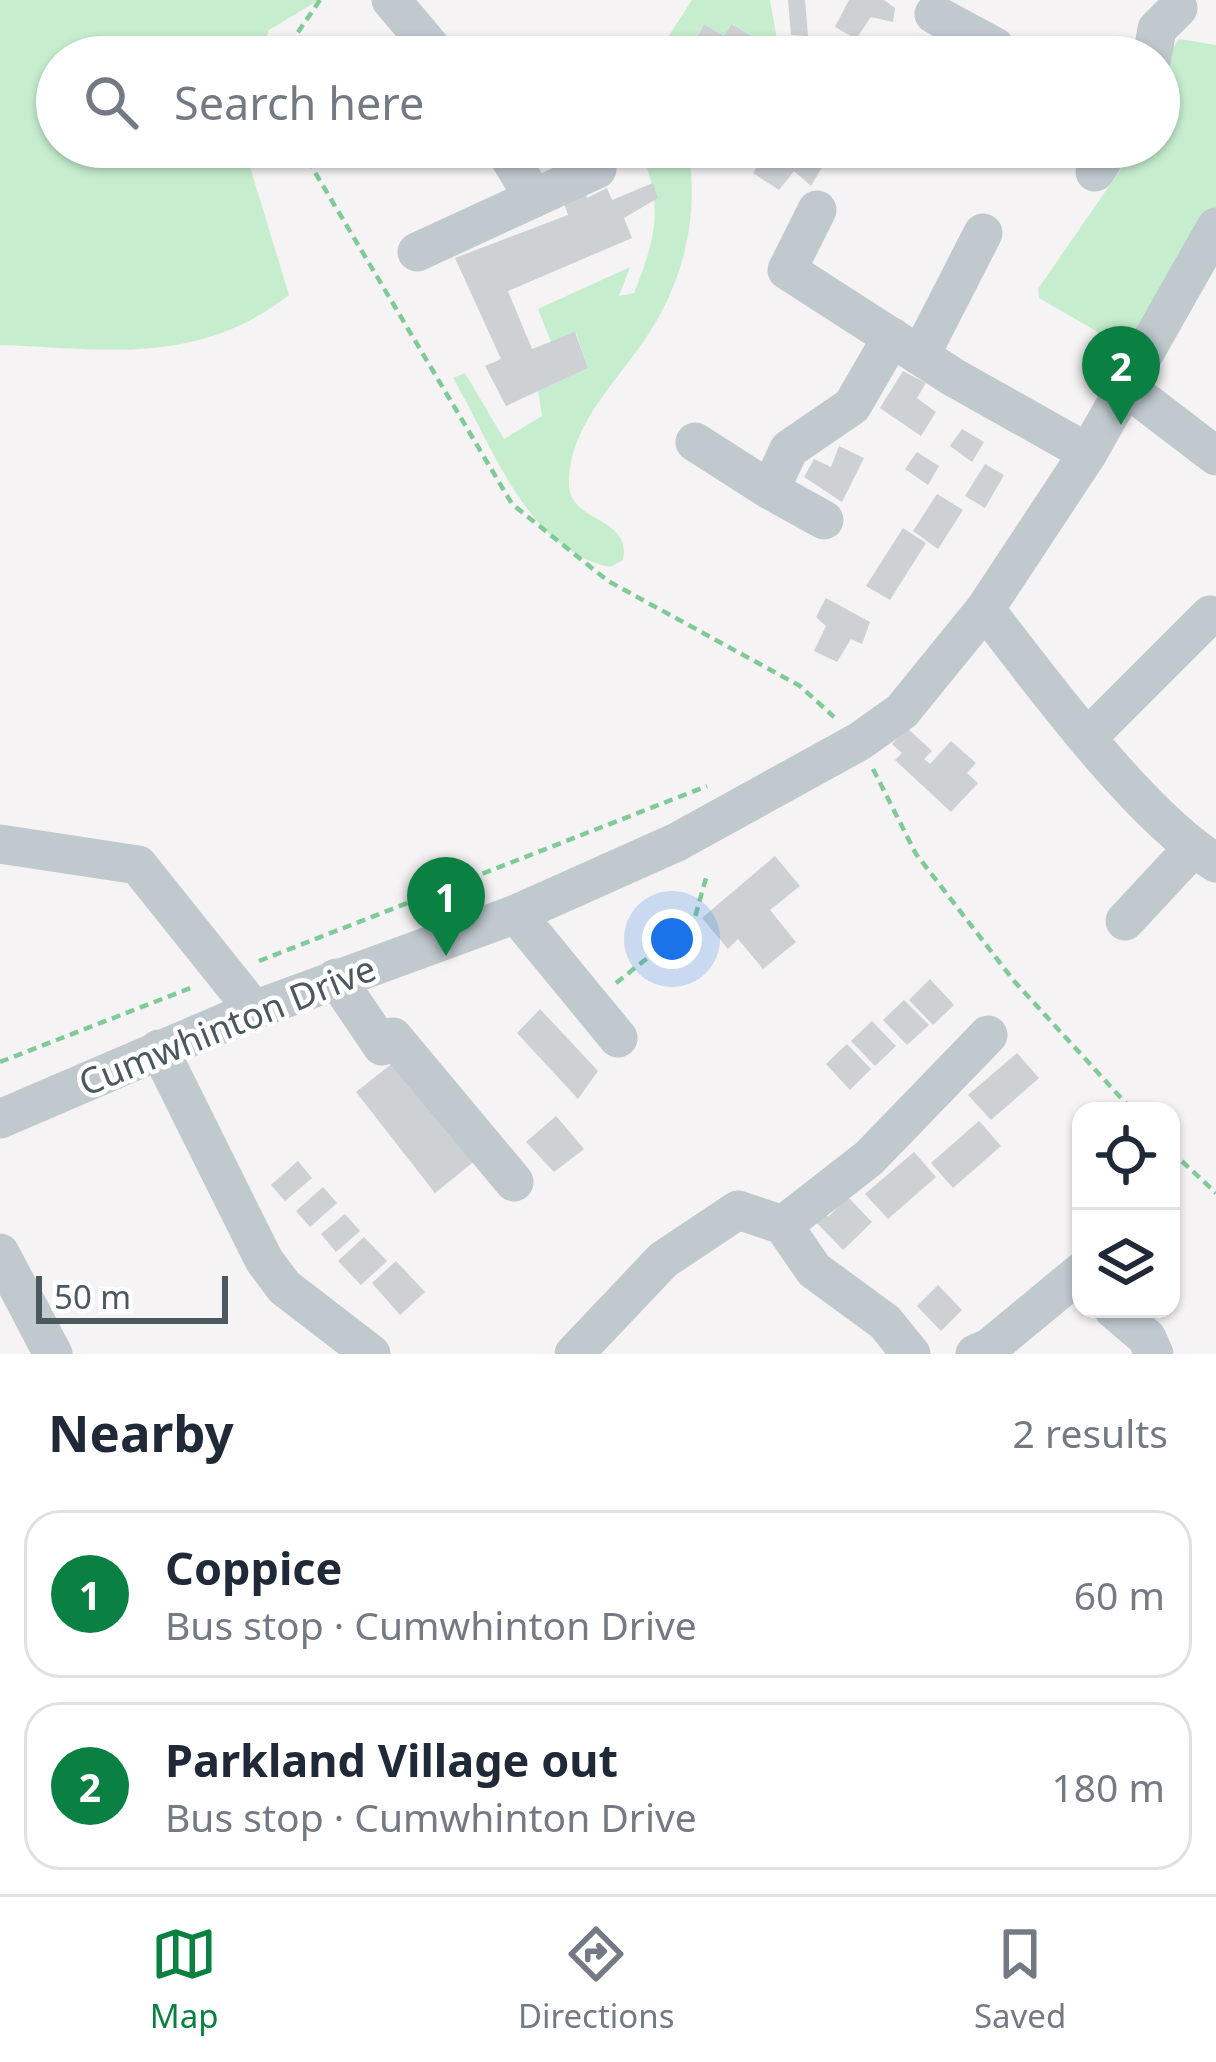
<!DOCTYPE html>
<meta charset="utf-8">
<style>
body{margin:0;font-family:"Noto Sans",sans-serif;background:#f6f6f7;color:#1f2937}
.controls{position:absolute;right:36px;bottom:36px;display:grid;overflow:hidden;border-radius:24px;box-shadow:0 3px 9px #0004}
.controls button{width:108px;height:108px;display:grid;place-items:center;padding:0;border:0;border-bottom:3px solid #e0e1e3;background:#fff;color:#1f2937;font:60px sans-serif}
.scale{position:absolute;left:36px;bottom:30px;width:192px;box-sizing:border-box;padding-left:12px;border:6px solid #4b595f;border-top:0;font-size:33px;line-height:42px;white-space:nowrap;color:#4b595f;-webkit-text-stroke:9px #fff;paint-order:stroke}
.you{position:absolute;left:672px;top:939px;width:42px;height:42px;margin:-30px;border:9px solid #fff;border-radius:50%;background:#1a73e8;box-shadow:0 0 0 18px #1a73e833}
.badge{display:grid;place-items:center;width:78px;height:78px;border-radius:50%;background:#0b8043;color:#fff;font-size:39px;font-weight:700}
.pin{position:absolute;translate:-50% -99px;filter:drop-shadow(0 3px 6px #0008)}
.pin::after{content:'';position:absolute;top:63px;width:42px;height:36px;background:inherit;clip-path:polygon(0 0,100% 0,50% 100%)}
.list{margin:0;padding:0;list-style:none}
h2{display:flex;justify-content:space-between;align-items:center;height:156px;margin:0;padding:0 48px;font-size:51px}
h2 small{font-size:39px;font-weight:400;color:#747a83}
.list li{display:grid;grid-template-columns:78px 1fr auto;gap:36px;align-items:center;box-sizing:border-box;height:168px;margin:0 24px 24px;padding:0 24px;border:3px solid #e0e1e3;border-radius:36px}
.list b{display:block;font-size:45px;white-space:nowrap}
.list p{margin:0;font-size:39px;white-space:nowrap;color:#747a83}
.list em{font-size:39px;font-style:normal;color:#747a83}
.icon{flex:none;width:66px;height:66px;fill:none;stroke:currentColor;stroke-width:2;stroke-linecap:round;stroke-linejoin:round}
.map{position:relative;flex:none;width:1216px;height:1354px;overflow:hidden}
.search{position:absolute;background:#fff;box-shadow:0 3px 9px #0004;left:36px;right:36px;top:36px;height:132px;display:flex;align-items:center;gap:30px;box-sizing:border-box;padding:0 42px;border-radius:66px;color:#747a83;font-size:45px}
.sheet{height:540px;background:#fff}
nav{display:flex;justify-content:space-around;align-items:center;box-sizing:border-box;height:168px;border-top:3px solid #e0e1e3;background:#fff;font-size:33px;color:#747a83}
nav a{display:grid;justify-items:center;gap:6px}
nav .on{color:#0b8043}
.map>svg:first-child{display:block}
.green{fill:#c6eece}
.building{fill:#cdd1d4}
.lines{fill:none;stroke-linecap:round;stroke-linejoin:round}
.path{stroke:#80ca98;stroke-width:4.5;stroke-dasharray:9 6;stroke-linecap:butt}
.minor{stroke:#bfc9ce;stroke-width:39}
.labels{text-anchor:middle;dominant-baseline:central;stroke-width:9;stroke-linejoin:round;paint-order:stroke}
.street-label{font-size:36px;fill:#4b595f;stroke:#fff}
</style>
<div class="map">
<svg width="1216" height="1354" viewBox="0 0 1216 1354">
<rect width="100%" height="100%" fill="#f5f3f3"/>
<g class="green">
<path d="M0 0H319L269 30 261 57H57V147H244L289 295C197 366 108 349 0 345Z"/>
<polygon points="692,0 770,0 780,56 757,52 756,39 733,24 724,36 704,24 687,57 655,57"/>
<polygon points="1179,39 1216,45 1216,224 1129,350 1039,298 1038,289 1136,147 1159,147 1166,59"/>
<path d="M638 147H700L690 161C697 221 683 279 651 330 622 377 568 424 569 484 569 524 632 515 623 560L610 567C526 549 493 446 453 378L465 373 504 439 542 416 538 391 588 368 576 333 551 342 538 309 630 267 619 296 634 293C656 239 665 201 638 147Z"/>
</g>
<g class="building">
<polygon points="788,0 805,0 808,36 791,35"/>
<polygon points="849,0 884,0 895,8 893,22 871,17 856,39 835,27"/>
<polygon points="704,24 724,36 732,24 756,39 757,52 764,57 687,57"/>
<polygon points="771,147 801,147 824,164 811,186 794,171 779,190 753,173"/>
<polygon points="653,183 658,198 624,218 632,238 508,291 532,349 575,332 588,368 506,406 485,366 501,359 455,258 568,215 564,203 585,192 587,198 607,188 612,200"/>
<polygon points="903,371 926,383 917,398 936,412 921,436 880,408"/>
<polygon points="962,429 984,442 972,462 950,446"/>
<polygon points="839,446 864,458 842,502 804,477 814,459 831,467"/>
<polygon points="917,452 939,466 928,485 905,469"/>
<polygon points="985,464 1004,475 985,508 965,496"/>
<polygon points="937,494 963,510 938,549 913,531"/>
<polygon points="903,528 926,543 890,600 866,586"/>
<polygon points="826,598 870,622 862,644 851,639 837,662 814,651 826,626 816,617"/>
<polygon points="907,728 932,751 924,759 930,764 951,741 976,763 967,773 978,783 951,812 895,760 902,753 892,744"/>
<polygon points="775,856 800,886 770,910 796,942 763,969 738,939 728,949 702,918"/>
<polygon points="930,979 954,1005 933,1025 909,1000"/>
<polygon points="904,1000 929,1025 907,1045 883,1020"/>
<polygon points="540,1009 598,1071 578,1099 517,1033"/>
<polygon points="872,1021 896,1046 875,1066 851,1041"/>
<polygon points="847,1044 871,1069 850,1090 826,1064"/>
<polygon points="1017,1053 1039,1078 991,1120 968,1095"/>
<polygon points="398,1059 476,1160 435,1193 356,1092"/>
<polygon points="556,1116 584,1149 554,1172 526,1142"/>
<polygon points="979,1121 1001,1146 953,1188 931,1163"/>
<polygon points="914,1152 936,1177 888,1219 865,1194"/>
<polygon points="298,1161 312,1178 285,1201 271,1185"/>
<polygon points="323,1187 337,1203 310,1227 296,1211"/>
<polygon points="848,1197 872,1222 843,1250 814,1220 823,1211 828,1217"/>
<polygon points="345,1214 360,1231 336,1252 321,1234"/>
<polygon points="364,1237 387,1261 361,1285 338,1261"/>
<polygon points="396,1261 425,1292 400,1315 372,1283"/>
<polygon points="938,1285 962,1310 941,1331 917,1306"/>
</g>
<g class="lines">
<g class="path">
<polyline points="281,57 320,0"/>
<polyline points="300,147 512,504 608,581 800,686 834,717"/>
<polyline points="873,769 916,854 1014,981 1133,1111"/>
<polyline points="259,961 707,786"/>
<polyline points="616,983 694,921 706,878"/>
<polyline points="0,1062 193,987"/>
<polyline points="1171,1151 1216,1193"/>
</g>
<g class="minor">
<polyline points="391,0 439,57"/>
<polyline points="934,14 995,47"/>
<polyline points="1152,57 1157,29 1178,8"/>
<polyline points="503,147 534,198"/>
<polyline points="1095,172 1111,147"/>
<polyline points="817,210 787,270 953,377 1088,453"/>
<polyline points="417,252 597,169"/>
<polyline points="920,356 983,233"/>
<polyline points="1127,388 1216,456"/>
<polyline points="695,442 770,490"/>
<polyline points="824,520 770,490 789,449 852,406 892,337"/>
<path d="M985 609C1042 683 1140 816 1216 863"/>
<polyline points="1090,735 1210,615"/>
<polyline points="0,844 138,865 254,1010"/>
<polyline points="516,914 618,1038"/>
<polyline points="1125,921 1193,848"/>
<polyline points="336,978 382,1046 393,1037 514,1182"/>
<polyline points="159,1049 264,1260 284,1287 371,1354"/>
<polyline points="0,1119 254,1010 516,914 677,842 860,741 902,711 985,609 1088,453 1216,227"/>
<polyline points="783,1225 814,1270 885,1322 911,1354"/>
<polyline points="0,1253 53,1354"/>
<polyline points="1113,1309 1147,1338 1154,1354"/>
<polyline points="574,1354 663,1260 738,1210 783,1225 869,1158 988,1035"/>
<polyline points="975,1354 989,1348 1081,1272"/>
</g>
</g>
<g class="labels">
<g class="street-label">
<text transform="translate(227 1025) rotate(-22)">Cumwhinton Drive</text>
</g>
</g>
</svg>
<div class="controls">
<button><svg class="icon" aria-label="locate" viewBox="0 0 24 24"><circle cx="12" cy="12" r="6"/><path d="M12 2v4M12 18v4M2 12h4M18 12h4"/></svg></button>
<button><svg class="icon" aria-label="layers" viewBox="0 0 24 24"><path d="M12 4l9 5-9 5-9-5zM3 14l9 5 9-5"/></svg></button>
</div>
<div class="scale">50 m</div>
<div class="you"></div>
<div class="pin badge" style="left:446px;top:956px">1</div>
<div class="pin badge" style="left:1121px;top:425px">2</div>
<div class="search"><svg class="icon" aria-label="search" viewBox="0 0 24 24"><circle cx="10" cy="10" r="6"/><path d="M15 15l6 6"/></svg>Search here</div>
</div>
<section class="sheet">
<h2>Nearby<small>2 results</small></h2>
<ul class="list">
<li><span class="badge">1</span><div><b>Coppice</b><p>Bus stop · Cumwhinton Drive</p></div><em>60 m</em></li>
<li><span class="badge">2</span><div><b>Parkland Village out</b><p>Bus stop · Cumwhinton Drive</p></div><em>180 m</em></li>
</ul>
</section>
<nav>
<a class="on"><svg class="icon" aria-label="map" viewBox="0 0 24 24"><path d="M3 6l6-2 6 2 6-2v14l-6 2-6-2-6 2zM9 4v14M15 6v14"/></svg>Map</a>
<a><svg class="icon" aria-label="directions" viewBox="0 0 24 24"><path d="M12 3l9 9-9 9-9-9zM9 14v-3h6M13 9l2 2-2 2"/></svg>Directions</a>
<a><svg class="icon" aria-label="saved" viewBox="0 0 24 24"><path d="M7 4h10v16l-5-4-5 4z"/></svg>Saved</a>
</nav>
